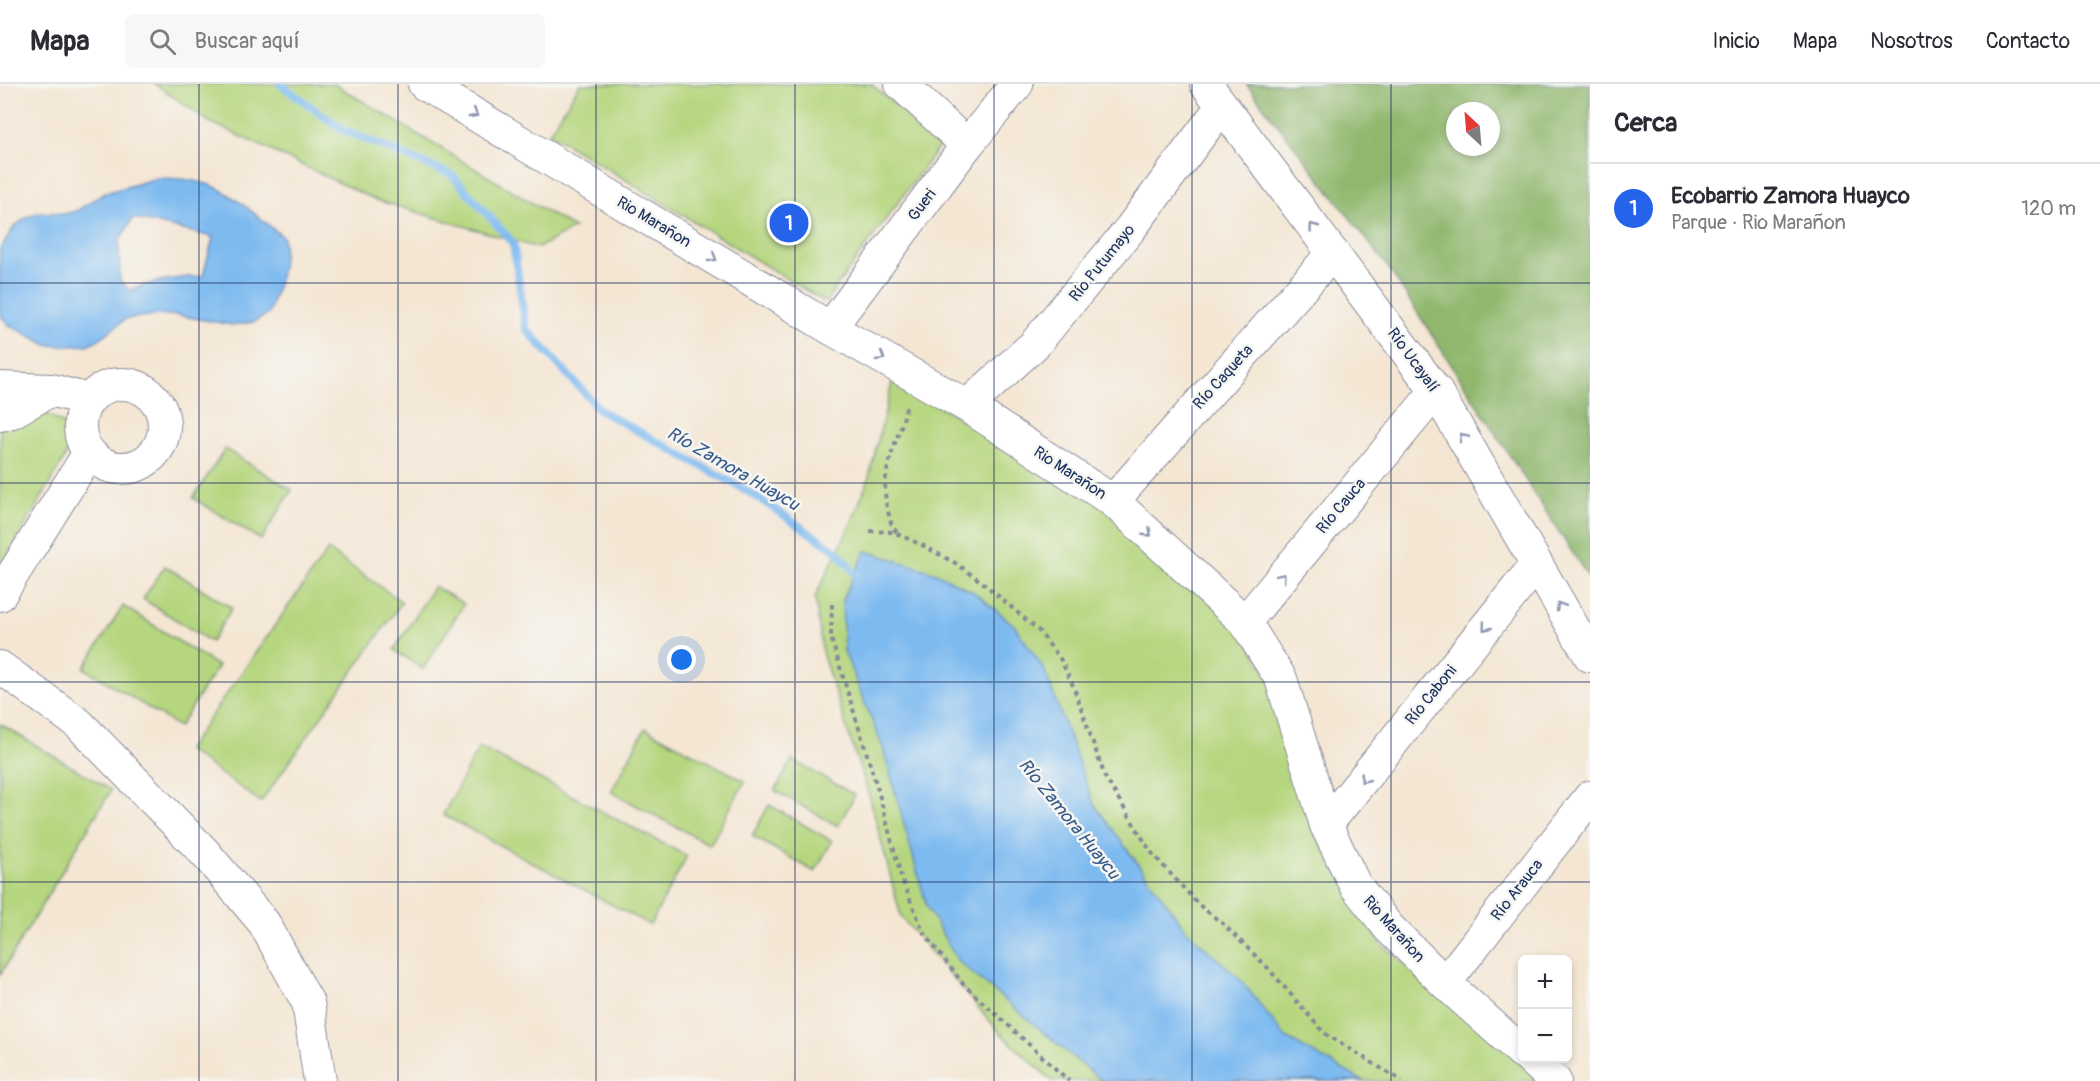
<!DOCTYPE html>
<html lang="es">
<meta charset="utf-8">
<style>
body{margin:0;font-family:Pangolin,sans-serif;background:#f7f7f7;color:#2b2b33}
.controls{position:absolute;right:18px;bottom:18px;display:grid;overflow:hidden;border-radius:9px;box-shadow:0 3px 9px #0003}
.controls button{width:54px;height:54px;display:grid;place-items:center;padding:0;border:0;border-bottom:2px solid #e1e1e2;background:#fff;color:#2b2b33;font:30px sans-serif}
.compass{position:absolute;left:1446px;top:18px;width:54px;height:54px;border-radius:50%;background:#fff;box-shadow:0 3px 9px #0003;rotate:334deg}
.you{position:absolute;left:682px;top:576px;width:21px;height:21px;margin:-15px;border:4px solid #fff;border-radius:50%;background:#1a73e8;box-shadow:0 0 0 9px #1a73e833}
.badge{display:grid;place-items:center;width:39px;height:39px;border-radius:50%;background:#2563eb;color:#fff;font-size:20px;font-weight:700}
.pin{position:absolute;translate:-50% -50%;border:3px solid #fff;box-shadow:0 2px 6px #0006}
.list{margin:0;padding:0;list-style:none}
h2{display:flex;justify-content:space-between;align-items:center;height:78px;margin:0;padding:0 24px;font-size:26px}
h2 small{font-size:20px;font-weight:400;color:#7c7c81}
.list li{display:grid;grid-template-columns:39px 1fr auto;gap:18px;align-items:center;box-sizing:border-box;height:90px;padding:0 24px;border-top:2px solid #e1e1e2}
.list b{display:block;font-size:22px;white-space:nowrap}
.list p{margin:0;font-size:20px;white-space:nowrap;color:#7c7c81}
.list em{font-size:20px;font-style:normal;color:#7c7c81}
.icon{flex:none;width:33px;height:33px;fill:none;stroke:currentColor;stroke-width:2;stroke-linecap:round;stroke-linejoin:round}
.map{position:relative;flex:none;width:1590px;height:997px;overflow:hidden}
header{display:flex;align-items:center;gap:36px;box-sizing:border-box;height:84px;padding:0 30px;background:#fff;border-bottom:2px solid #e1e1e2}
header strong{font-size:28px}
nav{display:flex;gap:33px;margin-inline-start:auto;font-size:21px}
.search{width:420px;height:54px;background:#f7f7f7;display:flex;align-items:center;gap:15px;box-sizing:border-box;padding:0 21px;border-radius:9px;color:#7c7c81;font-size:22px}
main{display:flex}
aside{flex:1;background:#fff}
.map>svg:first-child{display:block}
.green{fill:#b5d67e;stroke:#68826e;stroke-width:1.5}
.forest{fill:#90b76d;stroke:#567366;stroke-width:1.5;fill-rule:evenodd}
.water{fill:#7dbaf0;stroke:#4c74a7;stroke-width:1.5;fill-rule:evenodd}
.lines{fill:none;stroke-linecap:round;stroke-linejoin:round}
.stream{stroke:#7dbaf0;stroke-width:8}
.minor-casing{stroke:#888a98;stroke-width:34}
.path{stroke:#888a98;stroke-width:4;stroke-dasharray:4.5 4.5;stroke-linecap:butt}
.minor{stroke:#fff;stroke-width:32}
.oneway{stroke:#8d97ae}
.grid{fill:none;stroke:#1b2f5e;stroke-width:1.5;stroke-opacity:0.55}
.labels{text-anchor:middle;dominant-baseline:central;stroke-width:5;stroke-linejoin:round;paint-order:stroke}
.street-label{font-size:16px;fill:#1b2f5e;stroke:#f6f6f2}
.water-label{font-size:18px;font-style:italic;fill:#38598a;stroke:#f6f6f2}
</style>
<header>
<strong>Mapa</strong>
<div class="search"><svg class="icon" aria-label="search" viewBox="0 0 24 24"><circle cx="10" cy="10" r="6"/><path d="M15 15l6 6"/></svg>Buscar aquí</div>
<nav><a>Inicio</a><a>Mapa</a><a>Nosotros</a><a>Contacto</a></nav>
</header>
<main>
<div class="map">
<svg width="1590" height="997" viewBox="0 0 1590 997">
<rect width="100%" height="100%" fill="#f6f6f2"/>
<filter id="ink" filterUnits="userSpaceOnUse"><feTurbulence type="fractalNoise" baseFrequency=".0167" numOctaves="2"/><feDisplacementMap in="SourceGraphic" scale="12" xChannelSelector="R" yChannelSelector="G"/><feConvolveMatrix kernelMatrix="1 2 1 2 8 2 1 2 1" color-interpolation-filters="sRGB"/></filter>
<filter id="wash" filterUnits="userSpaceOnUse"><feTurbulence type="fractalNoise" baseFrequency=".008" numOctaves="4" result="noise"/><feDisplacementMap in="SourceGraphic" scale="24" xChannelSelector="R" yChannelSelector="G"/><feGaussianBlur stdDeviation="1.35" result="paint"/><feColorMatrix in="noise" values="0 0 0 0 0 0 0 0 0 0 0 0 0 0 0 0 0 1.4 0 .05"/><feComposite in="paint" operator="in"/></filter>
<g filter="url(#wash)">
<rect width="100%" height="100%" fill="#f4e6d3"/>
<g class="green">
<polygon points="155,0 334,0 574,144 538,164 376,116 208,37"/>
<polygon points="580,0 871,0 941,60 825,218 549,49"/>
<polygon points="893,295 1111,424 1220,511 1273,599 1316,752 1382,861 1522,973 1546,997 1052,997 1001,950 901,833 871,718 823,572 815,513 849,444 868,397"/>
<polygon points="43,328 71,344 69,349 72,361 0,485 0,344"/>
<polygon points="225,365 292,406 261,456 193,414"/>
<polygon points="328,466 402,518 261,718 187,666"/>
<polygon points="165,482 232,524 211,558 143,515"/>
<polygon points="434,502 464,520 423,585 394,566"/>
<polygon points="123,522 218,582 179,643 84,584"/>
<polygon points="0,640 111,706 0,891"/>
<polygon points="645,644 745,697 710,761 611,708"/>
<polygon points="479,663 687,772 650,841 443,731"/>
<polygon points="792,676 855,711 838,742 775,707"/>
<polygon points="769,721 832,757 815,788 752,752"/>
</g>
<path class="forest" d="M1246 0H1590V496L1388 183ZM1455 27H1491V63H1455Z"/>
<g class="water">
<path d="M157 94C174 94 191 95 207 100 233 108 262 137 283 153 286 183 277 202 269 229L254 238 233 241 176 231H157L126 235 99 255 87 261 67 262 47 261 9 241 0 231V165L14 143 27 133 41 128 65 130 78 126 105 109ZM133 134 213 153 203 192C177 193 154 197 129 206L120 197 119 157Z"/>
<polygon points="866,467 936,489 975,509 1014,541 1044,585 1094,720 1187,847 1239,894 1286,954 1363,997 1102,997 958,877 927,823 883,664 844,567 842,516"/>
</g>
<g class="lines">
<polyline class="stream" points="280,0 343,46 452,91 513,159 526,245 601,327 749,408 838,468 860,496"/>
</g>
</g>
<g filter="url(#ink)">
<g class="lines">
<defs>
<g id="minor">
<polyline points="424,0 830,244 967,322 1113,417 1245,538 1281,595 1326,741 1355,801 1389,844 1445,899 1522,968"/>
<polyline points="901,0 967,61"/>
<polyline points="1206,0 1436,307 1590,572"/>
<polyline points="830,244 967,61 1017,0"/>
<circle cx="122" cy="342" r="42"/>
<polyline points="0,304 51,306 88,316"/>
<polyline points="967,322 1035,260 1130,145 1222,22"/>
<polyline points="0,331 12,328 51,306"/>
<polyline points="1113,417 1333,169"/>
<polyline points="0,511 89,369"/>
<polyline points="1245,538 1436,307"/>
<polyline points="0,583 79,640 205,769 264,839 308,919 320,997"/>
<polyline points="1326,741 1536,481"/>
<polyline points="1445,899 1590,713"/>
<polyline points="1530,974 1555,997"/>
</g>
</defs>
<use href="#minor" class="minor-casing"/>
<g class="path">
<polyline points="870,447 893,448 922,461 957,480 983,499 1038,546 1061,576 1074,604 1105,693 1151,768 1198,820 1223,840 1268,884 1324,949 1402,997"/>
<path d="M897 448C891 443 890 435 888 427 877 387 900 357 907 319"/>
<polyline points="832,520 831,554 878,706 902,796 924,849 964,901 1069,997"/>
</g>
<use href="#minor" class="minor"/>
</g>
<defs><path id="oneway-chevron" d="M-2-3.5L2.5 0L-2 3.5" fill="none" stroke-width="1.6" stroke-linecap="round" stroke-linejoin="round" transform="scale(1.5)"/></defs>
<g class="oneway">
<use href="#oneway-chevron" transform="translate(474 30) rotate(31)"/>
<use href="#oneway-chevron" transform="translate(1313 143) rotate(-127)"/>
<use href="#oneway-chevron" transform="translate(713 174) rotate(31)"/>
<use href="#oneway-chevron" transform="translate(881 273) rotate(30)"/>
<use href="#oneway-chevron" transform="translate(1463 353) rotate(-120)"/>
<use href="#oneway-chevron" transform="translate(1148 449) rotate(43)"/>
<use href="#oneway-chevron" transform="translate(1282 493) rotate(-50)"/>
<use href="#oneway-chevron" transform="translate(1560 522) rotate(-121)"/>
<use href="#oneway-chevron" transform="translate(1486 543) rotate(129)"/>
<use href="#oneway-chevron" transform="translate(1364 695) rotate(129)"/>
</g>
</g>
<path class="grid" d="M199 0V997M398 0V997M596 0V997M795 0V997M994 0V997M1192 0V997M1391 0V997M0 199H1590M0 399H1590M0 598H1590M0 798H1590"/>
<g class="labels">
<g class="street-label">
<text transform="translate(922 121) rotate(-53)">Gueri</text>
<text transform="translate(654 138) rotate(31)">Rio Marañon</text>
<text transform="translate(1102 179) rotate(-51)">Río Putumayo</text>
<text transform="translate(1413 276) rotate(54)">Río Ucayalí</text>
<text transform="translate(1223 293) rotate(-48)">Río Caqueta</text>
<text transform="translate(1070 389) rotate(33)">Rio Marañon</text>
<text transform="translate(1341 422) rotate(-50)">Río Cauca</text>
<text transform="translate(1431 611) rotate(-51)">Río Caboni</text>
<text transform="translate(1517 806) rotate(-52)">Río Arauca</text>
<text transform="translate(1394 845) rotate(48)">Rio Marañon</text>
</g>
<g class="water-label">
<text transform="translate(733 385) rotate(30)">Río Zamora Huaycu</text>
<text transform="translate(1069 735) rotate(51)">Río Zamora Huaycu</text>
</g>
</g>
</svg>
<div class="controls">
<button>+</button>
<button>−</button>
</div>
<svg class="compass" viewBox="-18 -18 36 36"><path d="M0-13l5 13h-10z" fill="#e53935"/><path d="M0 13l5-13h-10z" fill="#7c7c81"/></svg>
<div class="you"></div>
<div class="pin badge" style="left:789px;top:139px">1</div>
</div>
<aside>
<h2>Cerca<small></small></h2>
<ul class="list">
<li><span class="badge">1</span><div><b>Ecobarrio Zamora Huayco</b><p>Parque · Rio Marañon</p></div><em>120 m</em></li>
</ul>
</aside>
</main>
